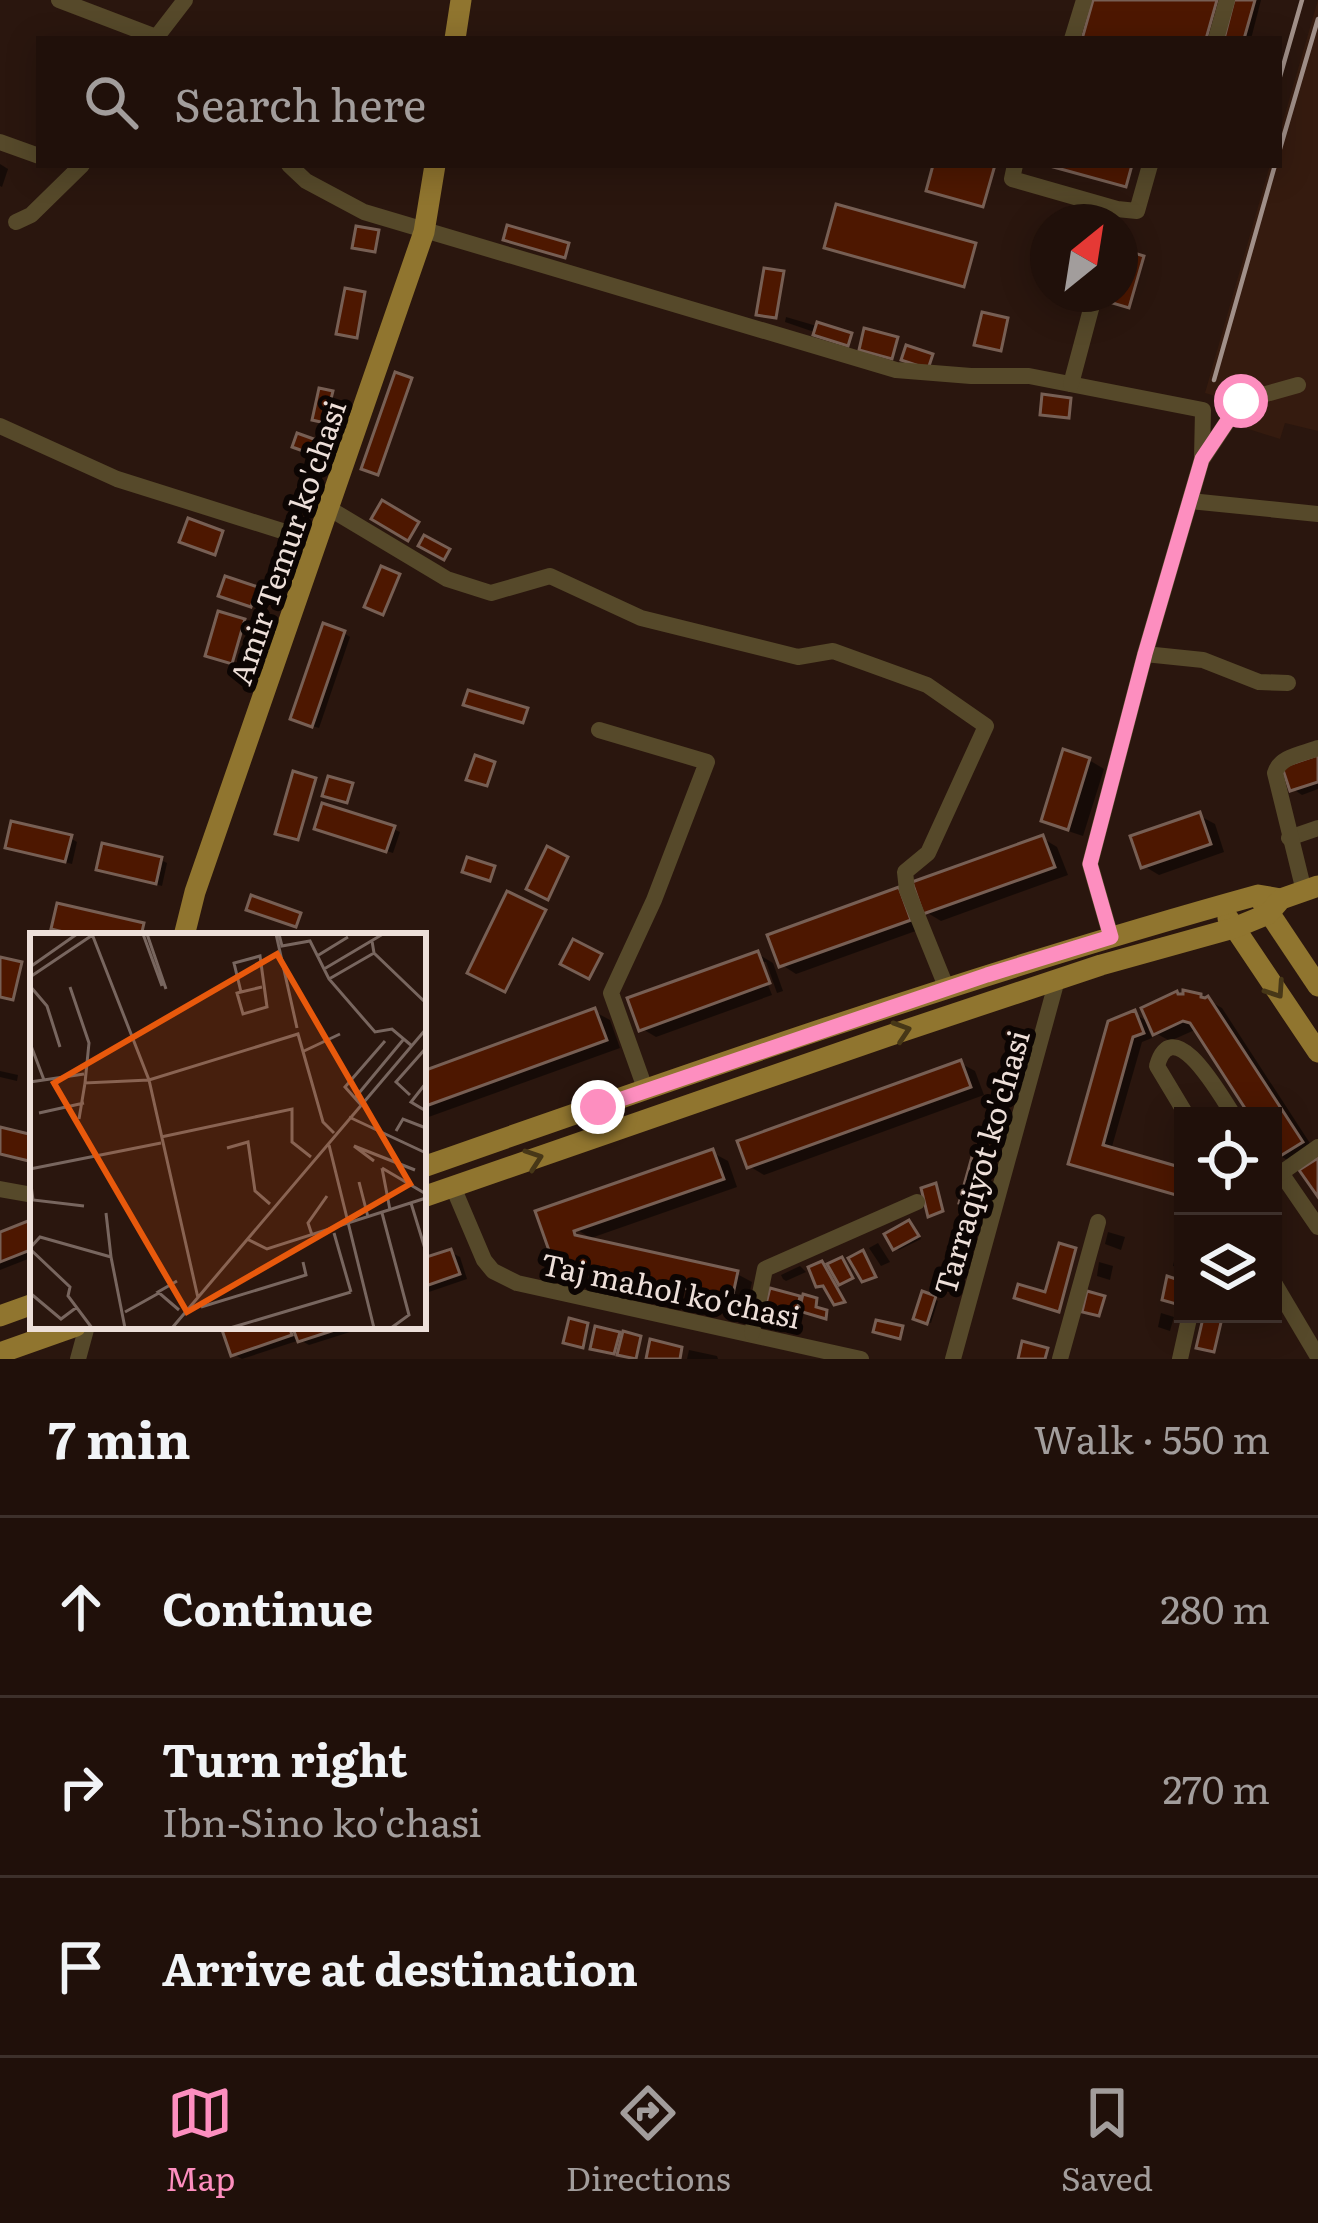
<!DOCTYPE html>
<meta charset="utf-8">
<style>
body{margin:0;font-family:Literata,serif;background:#2d1e18;color:#f1f3f6}
.controls{position:absolute;right:36px;bottom:36px;display:grid;overflow:hidden;border-radius:0px;box-shadow:0 6px 30px #0003}
.controls button{width:108px;height:108px;display:grid;place-items:center;padding:0;border:0;border-bottom:3px solid #3d302b;background:#20100a;color:#f1f3f6;font:60px sans-serif}
.compass{position:absolute;left:1030px;top:204px;width:108px;height:108px;border-radius:50%;background:#20100a;box-shadow:0 6px 30px #0003;rotate:30deg}
.stop{position:absolute;width:36px;height:36px;margin:-27px;border:9px solid #fd8ebf;border-radius:50%;background:#fff}
.stop.end{background:#fd8ebf;border-color:#fff;box-shadow:0 3px 12px #0008}
.list{margin:0;padding:0;list-style:none}
h2{display:flex;justify-content:space-between;align-items:center;height:156px;margin:0;padding:0 48px;font-size:51px}
h2 small{font-size:39px;font-weight:400;color:#a29d9c}
.list li{display:grid;grid-template-columns:78px 1fr auto;gap:36px;align-items:center;box-sizing:border-box;height:180px;padding:0 48px;border-top:3px solid #3d302b}
.list b{display:block;font-size:45px;white-space:nowrap}
.list p{margin:0;font-size:39px;white-space:nowrap;color:#a29d9c}
.list em{font-size:39px;font-style:normal;color:#a29d9c}
.icon{flex:none;width:66px;height:66px;fill:none;stroke:currentColor;stroke-width:2;stroke-linecap:round;stroke-linejoin:round}
.map{position:relative;flex:none;width:1318px;height:1359px;overflow:hidden}
.search{position:absolute;background:#20100a;box-shadow:0 6px 30px #0003;left:36px;right:36px;top:36px;height:132px;display:flex;align-items:center;gap:30px;box-sizing:border-box;padding:0 42px;border-radius:0px;color:#a29d9c;font-size:45px}
.sheet{height:696px;background:#20100a}
nav{display:flex;justify-content:space-around;align-items:center;box-sizing:border-box;height:168px;border-top:3px solid #3d302b;background:#20100a;font-size:33px;color:#a29d9c}
nav a{display:grid;justify-items:center;gap:6px}
nav .on{color:#fd8ebf}
.map>svg:first-child{display:block}
.built{fill:#351b0f}
.shadow{fill:#0007}
.building{fill:#4d1700;stroke:#775f54;stroke-width:3}
.lines{fill:none;stroke-linecap:round;stroke-linejoin:round}
.minor{stroke:#56492a;stroke-width:16}
.major{stroke:#90752f;stroke-width:21}
.rail{stroke:#a19089;stroke-width:4.5}
.oneway{stroke:#473717}
.route{stroke:#fd8ebf;stroke-width:15}
.labels{text-anchor:middle;dominant-baseline:central;stroke-width:12;stroke-linejoin:round;paint-order:stroke}
.street-label{font-size:30px;fill:#eddfd9;stroke:#0c0503}
.inset-road{fill:none;stroke:#78665f;stroke-width:3}
.view{fill:#e8590c;fill-opacity:0.15;stroke:#e8590c;stroke-width:6}
.inset-edge{fill:none;stroke:#eddfd9;stroke-width:6}
</style>
<div class="map">
<svg width="1318" height="1359" viewBox="0 0 1318 1359">
<rect width="100%" height="100%" fill="#2a160e"/>
<polygon class="built" points="1318,0 1318,431 1285,423 1280,439 1223,421 1229,400 1205,393 1270,165 1279,165 1279,135"/>
<g class="shadow">
<polygon points="1237,0 1261,0 1251,39 1227,39"/>
<polygon points="0,164 8,169 2,187 0,186"/>
<polygon points="786,317 851,336 849,344 785,322"/>
<polygon points="344,633 350,637 319,728 300,722"/>
<polygon points="1318,758 1318,789 1302,795 1293,789"/>
<polygon points="1089,760 1104,769 1083,836 1059,828 1044,820"/>
<polygon points="1200,816 1215,824 1224,852 1159,875 1144,866"/>
<polygon points="393,829 400,832 393,853 324,831"/>
<polygon points="70,838 77,842 72,864 9,847"/>
<polygon points="1042,838 1057,847 1068,875 941,921 926,912"/>
<polygon points="161,860 167,863 162,886 99,869"/>
<polygon points="898,891 924,928 796,974 782,965"/>
<polygon points="758,954 773,963 783,991 777,993 766,962 759,962 772,995 656,1037 641,1028"/>
<polygon points="1200,996 1222,1008 1315,1151 1294,1164 1279,1155 1273,1147 1273,1116 1253,1116 1197,1029 1170,1041 1148,1029 1152,1038 1142,1042 1111,1150 1183,1171 1183,1197 1080,1168 1071,1162 1135,1014 1150,1023"/>
<polygon points="595,1012 610,1020 620,1048 423,1119 423,1074"/>
<polygon points="960,1063 975,1071 984,1095 764,1175 749,1166"/>
<polygon points="0,1071 18,1075 17,1081 0,1077"/>
<polygon points="713,1153 728,1161 737,1187 591,1238 562,1221 560,1226 582,1239 737,1274 752,1282 747,1305 570,1266 554,1257 539,1213"/>
<polygon points="983,1159 986,1161 974,1205 966,1203"/>
<polygon points="33,1222 33,1257 0,1270 0,1235"/>
<polygon points="909,1223 921,1239 899,1250 895,1248"/>
<polygon points="1108,1232 1125,1237 1121,1250 1105,1244"/>
<polygon points="878,1243 890,1262 881,1266 869,1248"/>
<polygon points="450,1252 460,1257 467,1279 423,1294 423,1261"/>
<polygon points="1176,1252 1183,1254 1183,1269 1173,1266"/>
<polygon points="1099,1262 1113,1266 1110,1280 1097,1276"/>
<polygon points="800,1266 806,1272 786,1281 783,1279 781,1275"/>
<polygon points="924,1295 938,1301 931,1323 917,1318"/>
<polygon points="1161,1313 1174,1317 1170,1331 1158,1327"/>
<polygon points="244,1326 369,1326 309,1345 300,1340 242,1359 233,1354"/>
<polygon points="689,1350 717,1356 718,1359 687,1359"/>
</g>
<g class="building">
<polygon points="1093,0 1217,0 1206,39 1082,39"/>
<polygon points="1234,0 1255,0 1244,39 1224,39"/>
<polygon points="933,165 995,165 983,207 926,191"/>
<polygon points="1046,165 1132,165 1126,187"/>
<polygon points="836,204 976,243 964,287 824,248"/>
<polygon points="507,225 569,243 565,258 503,240"/>
<polygon points="356,226 379,230 375,252 352,248"/>
<polygon points="1124,250 1144,256 1129,308 1109,302 1111,294 1120,294 1120,264"/>
<polygon points="764,268 784,271 776,318 756,315"/>
<polygon points="345,288 365,292 357,338 336,334"/>
<polygon points="982,312 1008,318 1001,351 974,345"/>
<polygon points="817,322 852,333 848,346 813,335"/>
<polygon points="864,328 898,337 892,359 859,350"/>
<polygon points="906,345 933,354 928,369 901,360"/>
<polygon points="395,372 412,378 378,475 361,469"/>
<polygon points="319,388 333,391 325,423 312,420"/>
<polygon points="1042,394 1071,398 1069,418 1040,415"/>
<polygon points="297,433 322,442 317,456 292,447"/>
<polygon points="382,500 419,522 408,541 371,519"/>
<polygon points="188,518 223,531 215,555 179,542"/>
<polygon points="424,535 450,549 444,560 418,546"/>
<polygon points="381,566 400,574 383,615 364,607"/>
<polygon points="225,576 258,587 251,607 218,596"/>
<polygon points="218,611 245,619 232,664 205,656"/>
<polygon points="323,623 345,631 312,727 290,719"/>
<polygon points="468,690 528,708 523,723 463,705"/>
<polygon points="1063,749 1090,758 1068,830 1041,821"/>
<polygon points="475,755 495,762 487,786 466,780"/>
<polygon points="1318,755 1318,782 1290,791 1282,767"/>
<polygon points="293,771 316,778 298,840 275,834"/>
<polygon points="328,776 353,783 347,803 322,796"/>
<polygon points="322,803 395,826 386,852 314,829"/>
<polygon points="1200,812 1211,844 1141,868 1130,836"/>
<polygon points="11,821 72,835 65,862 5,848"/>
<polygon points="1043,835 1055,867 923,914 912,882"/>
<polygon points="102,843 162,857 156,884 96,870"/>
<polygon points="547,846 568,857 548,900 526,889"/>
<polygon points="467,857 495,866 490,881 462,872"/>
<polygon points="899,887 911,920 779,967 767,935"/>
<polygon points="507,891 546,910 505,992 467,973"/>
<polygon points="251,895 301,913 296,927 246,910"/>
<polygon points="57,903 144,923 141,936 80,936 51,929"/>
<polygon points="573,939 602,954 589,979 560,964"/>
<polygon points="758,951 770,983 639,1031 627,998"/>
<polygon points="0,957 22,962 13,1000 0,997"/>
<polygon points="1183,990 1201,994 1201,997 1205,998 1208,996 1303,1142 1277,1158 1273,1152 1273,1116 1250,1116 1190,1023 1183,1021 1153,1035 1141,1008 1177,991 1178,994 1183,994"/>
<polygon points="595,1008 607,1040 423,1107 423,1071"/>
<polygon points="1135,1010 1144,1033 1133,1037 1103,1145 1183,1168 1183,1197 1068,1164 1108,1021"/>
<polygon points="961,1060 971,1087 747,1168 737,1141"/>
<polygon points="0,1127 33,1135 33,1162 0,1154"/>
<polygon points="713,1149 724,1179 574,1231 575,1235 738,1271 732,1299 552,1259 535,1211"/>
<polygon points="973,1153 984,1156 970,1205 959,1203"/>
<polygon points="1318,1158 1318,1197 1299,1170"/>
<polygon points="936,1183 943,1211 928,1217 921,1188"/>
<polygon points="33,1219 33,1249 0,1262 0,1232"/>
<polygon points="909,1220 919,1236 893,1250 884,1234"/>
<polygon points="1059,1243 1076,1248 1059,1312 1014,1298 1018,1284 1045,1292"/>
<polygon points="451,1249 460,1274 423,1287 423,1258"/>
<polygon points="863,1250 876,1277 862,1282 848,1258"/>
<polygon points="842,1257 853,1278 839,1285 827,1264"/>
<polygon points="822,1261 845,1302 834,1305 823,1286 816,1287 808,1267"/>
<polygon points="1167,1276 1182,1281 1176,1304 1162,1300"/>
<polygon points="770,1288 800,1296 797,1312 766,1304"/>
<polygon points="922,1291 936,1296 927,1324 913,1319"/>
<polygon points="1087,1291 1105,1296 1099,1316 1082,1312"/>
<polygon points="803,1294 817,1298 816,1307 827,1310 826,1319 799,1311"/>
<polygon points="1204,1314 1223,1314 1214,1352 1196,1348"/>
<polygon points="569,1318 588,1323 583,1348 563,1343"/>
<polygon points="876,1320 903,1326 900,1339 873,1332"/>
<polygon points="235,1326 289,1326 292,1335 231,1356 222,1330"/>
<polygon points="292,1326 347,1326 298,1342"/>
<polygon points="595,1326 620,1332 614,1354 590,1349"/>
<polygon points="623,1331 641,1336 636,1359 617,1355"/>
<polygon points="650,1339 682,1347 680,1359 646,1359"/>
<polygon points="1022,1341 1048,1348 1045,1359 1018,1359"/>
</g>
<g class="lines">
<g class="minor">
<polyline points="59,0 156,37"/>
<polyline points="155,39 185,0"/>
<polyline points="1072,39 1084,0"/>
<polyline points="1216,39 1227,0"/>
<polyline points="0,142 39,156"/>
<polyline points="289,165 306,181 364,212 896,370 971,376 1029,376 1203,410 1202,459 1145,654 1090,864 1111,937"/>
<polyline points="1015,165 1012,179 1117,209 1137,211 1150,165"/>
<polyline points="16,222 31,215 82,165"/>
<polyline points="1071,384 1095,294"/>
<polyline points="0,426 117,479 317,542"/>
<polyline points="1203,458 1241,401 1298,385"/>
<polyline points="1190,501 1318,514"/>
<polyline points="330,509 447,579 491,593 550,576 641,618 798,657 833,651 927,685 986,726 928,853 905,872 907,890 947,989"/>
<polyline points="1145,654 1203,660 1259,682 1288,683"/>
<polyline points="599,730 707,762 654,900 611,993 646,1091"/>
<polyline points="1289,838 1318,828"/>
<path d="M1304 891 1275 773C1280 756 1303 754 1318 748"/>
<path d="M1187 1116 1157 1066C1173 1009 1222 1098 1234 1116"/>
<polyline points="1273,1166 1281,1173 1318,1227"/>
<polyline points="1281,1173 1318,1147"/>
<polyline points="453,1187 484,1260 493,1271 517,1283 861,1359"/>
<polyline points="0,1189 33,1195"/>
<polyline points="1273,1281 1318,1357"/>
<polyline points="752,1333 765,1269 917,1202"/>
<polyline points="78,1359 87,1326"/>
<polyline points="953,1359 1057,980"/>
<polyline points="1060,1359 1098,1222"/>
<polyline points="1180,1359 1190,1314"/>
</g>
<g class="major">
<polyline points="455,39 461,0"/>
<polyline points="1262,902 1318,986"/>
<polyline points="1228,918 1318,1052"/>
<polyline points="184,936 195,892 424,232 435,165"/>
<path d="M423 1167C699 1070 976 973 1258 895L1281 899"/>
<polyline points="423,1197 888,1036 1101,965 1234,928 1268,914 1281,899 1318,886"/>
<polyline points="0,1316 33,1304"/>
<polyline points="0,1353 76,1326"/>
</g>
<g class="rail">
<polyline points="1279,80 1302,0"/>
<polyline points="1279,152 1318,19"/>
<polyline points="1214,380 1275,165"/>
</g>
</g>
<defs><path id="oneway-chevron" d="M-2-3.5L2.5 0L-2 3.5" fill="none" stroke-width="1.6" stroke-linecap="round" stroke-linejoin="round" transform="scale(3)"/></defs>
<g class="oneway">
<use href="#oneway-chevron" transform="translate(1276 990) rotate(56)"/>
<use href="#oneway-chevron" transform="translate(902 1031) rotate(-18)"/>
<use href="#oneway-chevron" transform="translate(534 1159) rotate(-19)"/>
</g>
<g class="lines">
<polyline class="route" points="598,1107 987,975 1111,937 1090,864 1145,654 1202,459 1241,401"/>
</g>
<g class="labels">
<g class="street-label">
<text transform="translate(286 542) rotate(-71)">Amir Temur ko'chasi</text>
<text transform="translate(980 1162) rotate(-74)">Tarraqiyot ko'chasi</text>
<text transform="translate(671 1289) rotate(12)">Taj mahol ko'chasi</text>
</g>
</g>
<g transform="translate(30 933)">
<rect width="396" height="396" fill="#2a160e"/>
<path class="inset-road" d="M62 1 119 147 168 365M113 1 132 53M117 1 136 56M246 1 267 95M249 1 252 13 280 8 299 46 345 99 362 96 382 113M342 8 344 20 396 70M287 23 318 4M0 34 47 1M294 36 353 1M0 44 64 1M299 46 344 20M0 53 17 73 30 114M40 54 59 110 55 150 119 147 268 101 293 189 304 200M211 59 204 30 230 23 237 74 213 81 207 60 211 59 232 54M0 110 14 147M274 118 310 101M0 149 54 141M396 150 381 169 396 178M380 162 366 149 396 115M324 166 373 107M332 173 315 154 355 108M9 180 54 170M319 184 396 220M49 186 55 150M366 198 373 186 396 195M131 204 262 176V209L281 224M299 212 344 395M197 215 218 209 225 258 240 271M344 228 324 213 385 237M352 235 396 261M352 235 360 277M0 236 131 210M0 244 3 267 54 273M329 249 338 284M381 270 396 319M76 280 81 324M352 280 379 382 361 395M304 300 321 359M282 302 278 290 297 263M217 306 237 316 396 265M0 315 10 304 81 324 95 395M0 316 40 354 38 363 62 395M147 348 128 359 149 377M0 360 31 386 47 374M171 374 276 342 273 329M95 379 129 360M142 395 396 96M200 395 321 359"/>
<path class="view" d="M247 21 380 251 157 379 24 150Z"/>
<rect width="396" height="396" class="inset-edge"/>
</g>
</svg>
<div class="controls">
<button><svg class="icon" aria-label="locate" viewBox="0 0 24 24"><circle cx="12" cy="12" r="6"/><path d="M12 2v4M12 18v4M2 12h4M18 12h4"/></svg></button>
<button><svg class="icon" aria-label="layers" viewBox="0 0 24 24"><path d="M12 4l9 5-9 5-9-5zM3 14l9 5 9-5"/></svg></button>
</div>
<svg class="compass" viewBox="-18 -18 36 36"><path d="M0-13l5 13h-10z" fill="#e53935"/><path d="M0 13l5-13h-10z" fill="#a29d9c"/></svg>
<div class="stop" style="left:1241px;top:401px"></div>
<div class="stop end" style="left:598px;top:1107px"></div>
<div class="search"><svg class="icon" aria-label="search" viewBox="0 0 24 24"><circle cx="10" cy="10" r="6"/><path d="M15 15l6 6"/></svg>Search here</div>
</div>
<section class="sheet">
<h2>7 min<small>Walk · 550 m</small></h2>
<ul class="list">
<li><svg class="icon" aria-label="ahead" viewBox="0 0 24 24"><path d="M12 20V5M6 11l6-6 6 6"/></svg><div><b>Continue</b></div><em>280 m</em></li>
<li><svg class="icon" aria-label="right" viewBox="0 0 24 24"><path d="M7 20v-9h11M14 6l5 5-5 5"/></svg><div><b>Turn right</b><p>Ibn-Sino ko'chasi</p></div><em>270 m</em></li>
<li><svg class="icon" aria-label="arrive" viewBox="0 0 24 24"><path d="M6 21V4h12l-3 4 3 4H6"/></svg><div><b>Arrive at destination</b></div></li>
</ul>
</section>
<nav>
<a class="on"><svg class="icon" aria-label="map" viewBox="0 0 24 24"><path d="M3 6l6-2 6 2 6-2v14l-6 2-6-2-6 2zM9 4v14M15 6v14"/></svg>Map</a>
<a><svg class="icon" aria-label="directions" viewBox="0 0 24 24"><path d="M12 3l9 9-9 9-9-9zM9 14v-3h6M13 9l2 2-2 2"/></svg>Directions</a>
<a><svg class="icon" aria-label="saved" viewBox="0 0 24 24"><path d="M7 4h10v16l-5-4-5 4z"/></svg>Saved</a>
</nav>
